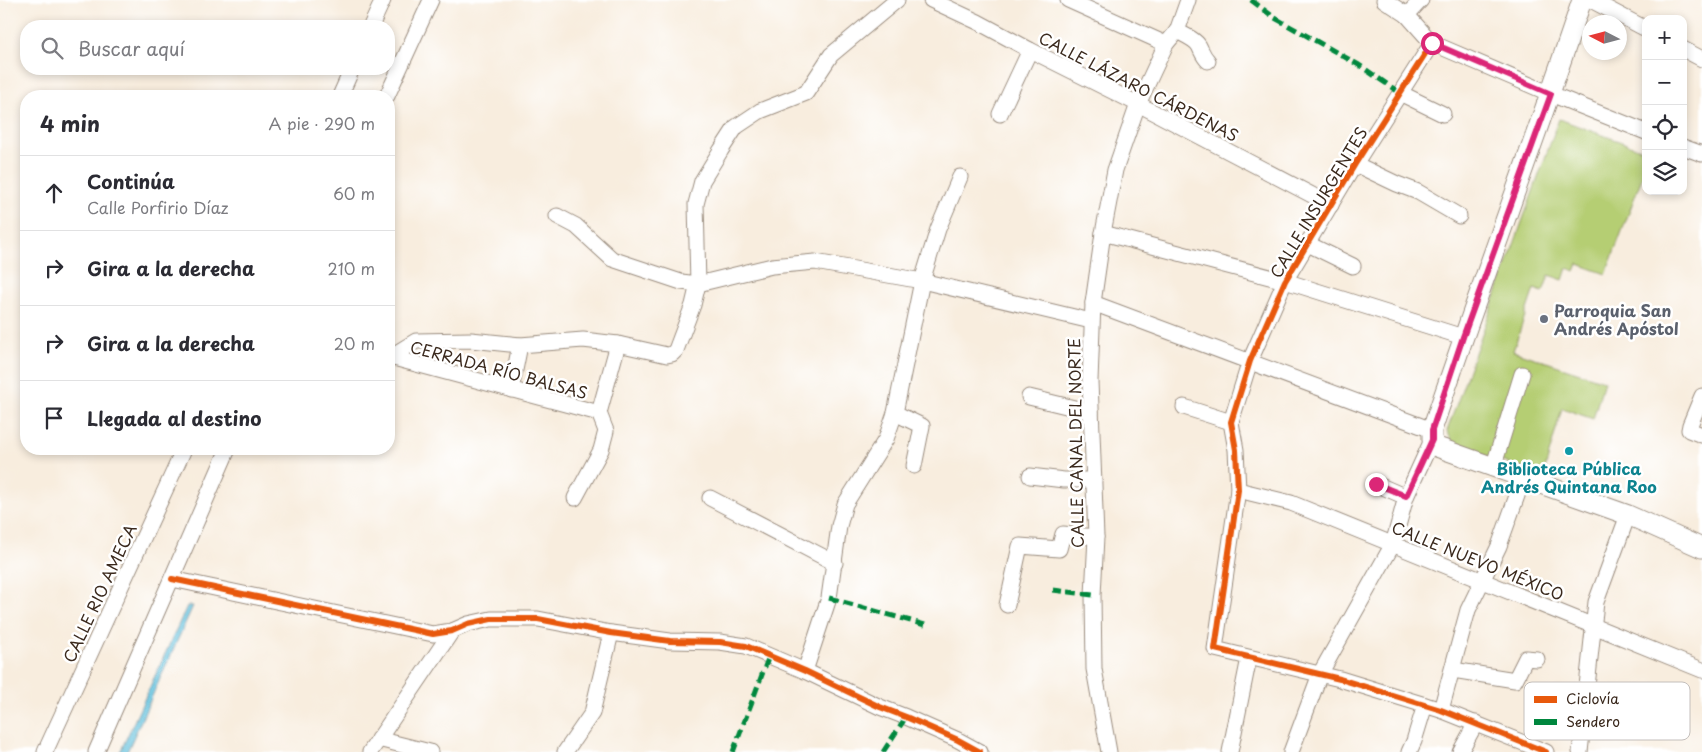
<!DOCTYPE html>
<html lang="es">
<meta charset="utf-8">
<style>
body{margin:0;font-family:"Playpen Sans",sans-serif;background:#f7f7f7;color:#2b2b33}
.controls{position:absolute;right:15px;top:15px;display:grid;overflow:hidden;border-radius:10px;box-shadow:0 2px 8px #0003}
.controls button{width:45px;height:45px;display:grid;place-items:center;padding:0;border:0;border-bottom:1px solid #e1e1e2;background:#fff;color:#2b2b33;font:25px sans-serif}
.compass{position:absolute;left:1582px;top:15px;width:45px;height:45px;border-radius:50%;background:#fff;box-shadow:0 2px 8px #0003;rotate:276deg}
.stop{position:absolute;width:15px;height:15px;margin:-11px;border:4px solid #db2777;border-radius:50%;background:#fff}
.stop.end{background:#db2777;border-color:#fff;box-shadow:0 1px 5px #0008}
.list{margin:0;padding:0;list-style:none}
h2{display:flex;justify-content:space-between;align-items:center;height:65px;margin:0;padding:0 20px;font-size:21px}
h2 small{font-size:16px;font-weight:400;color:#7c7c81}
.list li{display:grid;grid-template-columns:32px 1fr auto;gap:15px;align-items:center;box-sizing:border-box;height:75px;padding:0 20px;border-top:1px solid #e1e1e2}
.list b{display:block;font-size:19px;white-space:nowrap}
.list p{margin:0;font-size:16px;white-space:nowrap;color:#7c7c81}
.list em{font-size:16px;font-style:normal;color:#7c7c81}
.icon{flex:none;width:28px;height:28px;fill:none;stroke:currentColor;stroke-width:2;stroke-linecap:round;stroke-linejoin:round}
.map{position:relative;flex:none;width:1702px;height:752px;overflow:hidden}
.search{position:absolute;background:#fff;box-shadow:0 2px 8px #0003;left:20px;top:20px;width:375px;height:55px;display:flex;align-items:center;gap:12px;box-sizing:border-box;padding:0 18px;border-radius:20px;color:#7c7c81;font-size:19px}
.panel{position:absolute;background:#fff;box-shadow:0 2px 8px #0003;left:20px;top:90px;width:375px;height:365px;border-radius:20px}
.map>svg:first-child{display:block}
.green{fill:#b5ce73;stroke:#787c48}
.water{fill:#5cbedb;stroke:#4c747c}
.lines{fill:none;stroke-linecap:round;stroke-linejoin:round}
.minor-casing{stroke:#9a8c7e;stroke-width:17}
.major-casing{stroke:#9a8c7e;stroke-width:21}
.minor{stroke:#fff;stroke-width:15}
.major{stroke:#fff;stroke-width:19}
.quiet{stroke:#00873e;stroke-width:5;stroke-dasharray:10 5;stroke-linecap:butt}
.cycleway-casing{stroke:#fff;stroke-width:9}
.cycleway{stroke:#e8590c;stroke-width:6}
.route{stroke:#db2777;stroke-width:6}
.worship-dot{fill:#6b7280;stroke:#fff;stroke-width:2}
.culture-dot{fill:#0f9aa8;stroke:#fff;stroke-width:2}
.labels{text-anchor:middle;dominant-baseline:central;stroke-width:5;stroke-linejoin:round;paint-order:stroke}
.street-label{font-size:16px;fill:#3b2a1e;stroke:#fff}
.worship-label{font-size:16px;font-weight:bold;fill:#5b616d;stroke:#fff;text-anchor:start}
.culture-label{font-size:16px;font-weight:bold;fill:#0d838f;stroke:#fff}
.key{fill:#fff;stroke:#c4bfbc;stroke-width:1}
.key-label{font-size:14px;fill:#3b2a1e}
</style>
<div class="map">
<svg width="1702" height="752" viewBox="0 0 1702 752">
<rect width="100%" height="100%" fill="#fff"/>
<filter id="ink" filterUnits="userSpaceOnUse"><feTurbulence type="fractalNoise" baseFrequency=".02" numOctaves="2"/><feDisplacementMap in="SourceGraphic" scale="10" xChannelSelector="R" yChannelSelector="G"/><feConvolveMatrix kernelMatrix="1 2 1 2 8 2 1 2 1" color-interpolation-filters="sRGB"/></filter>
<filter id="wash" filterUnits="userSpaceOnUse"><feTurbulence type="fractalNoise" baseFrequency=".0096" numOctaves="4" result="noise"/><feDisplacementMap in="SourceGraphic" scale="20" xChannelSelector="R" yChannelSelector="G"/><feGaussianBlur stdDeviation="1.12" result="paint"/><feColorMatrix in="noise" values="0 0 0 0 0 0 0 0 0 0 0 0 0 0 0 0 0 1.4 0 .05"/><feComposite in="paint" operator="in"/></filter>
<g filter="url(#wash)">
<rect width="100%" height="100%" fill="#f8edde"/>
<polygon class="green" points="1559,119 1646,151 1646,167 1606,274 1578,264 1575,271 1567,268 1563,280 1549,275 1543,292 1534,289 1513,351 1604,381 1593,419 1562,408 1543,476 1454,444 1447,431"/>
<polygon class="water" points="187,606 193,606 127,752 120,752"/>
</g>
<g filter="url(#ink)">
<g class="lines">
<defs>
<g id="minor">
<polyline points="931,0 978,22 1030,50 1138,104 1331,205"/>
<polyline points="1068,0 1166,44"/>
<polyline points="1384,0 1407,15 1432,43 1551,94 1646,132"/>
<polyline points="1591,0 1646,29"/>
<polyline points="1407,15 1421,0"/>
<polyline points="371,26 383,0"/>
<path d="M1177 31C1184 35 1195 39 1199 46 1202 52 1203 56 1208 61"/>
<polyline points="1432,43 1355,164 1285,281 1250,361 1231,422 1236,450 1238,490 1215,649 1340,679 1441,710 1546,752"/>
<polyline points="1683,49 1702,59"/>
<polyline points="1400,93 1443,114"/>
<polyline points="340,96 352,69"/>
<polyline points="387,96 431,0"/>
<polyline points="1000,114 1030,50"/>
<polyline points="1683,147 1702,154"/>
<polyline points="1355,164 1397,184 1418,192 1459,216"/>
<polyline points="557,216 576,226 612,259 681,282 698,284 772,266 815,262 922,281 1091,321"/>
<polyline points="1103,233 1285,281 1463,337"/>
<polyline points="1308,244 1353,266"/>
<polyline points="1093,303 1432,430"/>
<polyline points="390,357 599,413"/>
<polyline points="389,360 390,357 416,341 471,340 520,345 583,340 618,344 667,355 672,354 676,350 693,305 698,284 696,204 702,181 721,150 736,127 760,111 806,93 831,55 897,0"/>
<polyline points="511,390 520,345"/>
<polyline points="1702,396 1690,425 1689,430 1702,435"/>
<polyline points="1029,397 1091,412"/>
<polyline points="1184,407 1231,422"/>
<polyline points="895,413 922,426 914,466"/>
<polyline points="1493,468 1522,374"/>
<polyline points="1030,476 1064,480 1094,480"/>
<polyline points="1376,484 1406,497"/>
<polyline points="1238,490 1291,503 1702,670"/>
<polyline points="575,498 601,450 606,431 599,413 618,344"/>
<polyline points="710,498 835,563"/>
<polyline points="172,579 433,634 452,631 468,624 491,619 538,619 611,633 670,641 720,642 746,646 805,671 880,707 906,717 958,740 980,752"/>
<polyline points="1007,605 1020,546 1059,549 1063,534 1096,537"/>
<polyline points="1453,670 1515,680 1526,658 1537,659"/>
<polyline points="805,671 829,598 839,526 845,504 886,439 895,413 922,281 938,229 960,177"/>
<polyline points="1441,710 1468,610 1499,546 1523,479"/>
<polyline points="378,739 430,752"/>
<polyline points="45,752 184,449"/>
<polyline points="96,752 228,449"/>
<polyline points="370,752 452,631"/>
<polyline points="565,752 592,713 611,633"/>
<polyline points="1109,752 1094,669 1093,595 1096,537 1090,381 1093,303 1103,233 1115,170 1138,104 1166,44 1177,31 1188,0"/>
<polyline points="1230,752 1249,658"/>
<polyline points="1291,752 1320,674 1393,544 1406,497 1432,440"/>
<polyline points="1409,752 1414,741 1425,705"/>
<polyline points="1460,752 1476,723"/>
<polyline points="1580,752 1596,602 1628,515"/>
</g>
<path id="major" d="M1582 0C1534 144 1480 286 1432 430V440L1437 447 1628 515 1702 548"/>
</defs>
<use href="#minor" class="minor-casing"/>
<use href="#major" class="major-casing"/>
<use href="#minor" class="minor"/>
<use href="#major" class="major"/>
<g class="quiet">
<polyline points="1251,0 1275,18 1359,65 1400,93"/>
<polyline points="1053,590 1093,595"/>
<polyline points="829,598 925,625"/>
<polyline points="733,752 769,656"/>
<polyline points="883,752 906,717"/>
</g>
<defs>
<g id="cycleway">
<polyline points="1432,43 1355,164 1285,281 1250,361 1231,422 1236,450 1238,490 1215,649 1340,679 1441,710 1546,752"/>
<polyline points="172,579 433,634 452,631 468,624 491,619 538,619 611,633 670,641 720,642 746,646 805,671 880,707 906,717 958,740 980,752"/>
</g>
</defs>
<use href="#cycleway" class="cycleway-casing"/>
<use href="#cycleway" class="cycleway"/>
</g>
</g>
<g class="lines" filter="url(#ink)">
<polyline class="route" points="1376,484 1406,496 1432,440 1432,430 1463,337 1551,94 1432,43"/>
</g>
<circle class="worship-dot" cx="1544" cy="319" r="5"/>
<circle class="culture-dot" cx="1569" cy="451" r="5"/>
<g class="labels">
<g class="street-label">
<text transform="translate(1139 86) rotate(27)">CALLE LÁZARO CÁRDENAS</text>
<text transform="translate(1318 202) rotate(-59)">CALLE INSURGENTES</text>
<text transform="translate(499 369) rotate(15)">CERRADA RÍO BALSAS</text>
<text transform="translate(1075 443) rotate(-91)">CALLE CANAL DEL NORTE</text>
<text transform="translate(1478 560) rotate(22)">CALLE NUEVO MÉXICO</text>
<text transform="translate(99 593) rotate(-65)">CALLE RIO AMECA</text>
</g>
<g class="worship-label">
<text x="1554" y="310">Parroquia San<tspan x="1554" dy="18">Andrés Apóstol</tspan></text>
</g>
<g class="culture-label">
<text x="1569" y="468">Biblioteca Pública<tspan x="1569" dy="18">Andrés Quintana Roo</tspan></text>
</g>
</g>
<rect x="1524" y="682" width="166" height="58" rx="8" class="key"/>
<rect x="1534" y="696" width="23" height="7" fill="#e8590c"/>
<rect x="1534" y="719" width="23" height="6" fill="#00873e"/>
<g class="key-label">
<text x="1566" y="704">Ciclovía</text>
<text x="1566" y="727">Sendero</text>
</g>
</svg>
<div class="controls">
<button>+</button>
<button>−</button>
<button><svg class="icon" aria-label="locate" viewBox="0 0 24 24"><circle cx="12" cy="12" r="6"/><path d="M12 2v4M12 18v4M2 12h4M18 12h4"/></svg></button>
<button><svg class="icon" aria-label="layers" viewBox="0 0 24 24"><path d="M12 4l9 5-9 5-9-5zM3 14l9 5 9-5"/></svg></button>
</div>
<svg class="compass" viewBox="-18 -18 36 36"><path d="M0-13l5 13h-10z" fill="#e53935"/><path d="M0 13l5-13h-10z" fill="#7c7c81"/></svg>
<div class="stop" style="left:1432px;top:43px"></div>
<div class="stop end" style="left:1376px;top:484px"></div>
<div class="search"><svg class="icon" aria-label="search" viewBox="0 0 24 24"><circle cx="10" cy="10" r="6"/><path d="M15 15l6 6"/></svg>Buscar aquí</div>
<section class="panel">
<h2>4 min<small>A pie · 290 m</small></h2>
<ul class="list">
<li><svg class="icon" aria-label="ahead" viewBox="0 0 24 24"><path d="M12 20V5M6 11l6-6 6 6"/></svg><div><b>Continúa</b><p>Calle Porfirio Díaz</p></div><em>60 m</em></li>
<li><svg class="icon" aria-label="right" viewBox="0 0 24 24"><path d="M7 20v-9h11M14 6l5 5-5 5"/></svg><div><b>Gira a la derecha</b></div><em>210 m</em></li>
<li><svg class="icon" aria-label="right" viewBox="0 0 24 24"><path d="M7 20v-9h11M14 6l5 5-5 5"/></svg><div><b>Gira a la derecha</b></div><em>20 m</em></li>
<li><svg class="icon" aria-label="arrive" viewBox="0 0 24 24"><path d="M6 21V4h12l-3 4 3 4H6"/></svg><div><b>Llegada al destino</b></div></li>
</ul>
</section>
</div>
